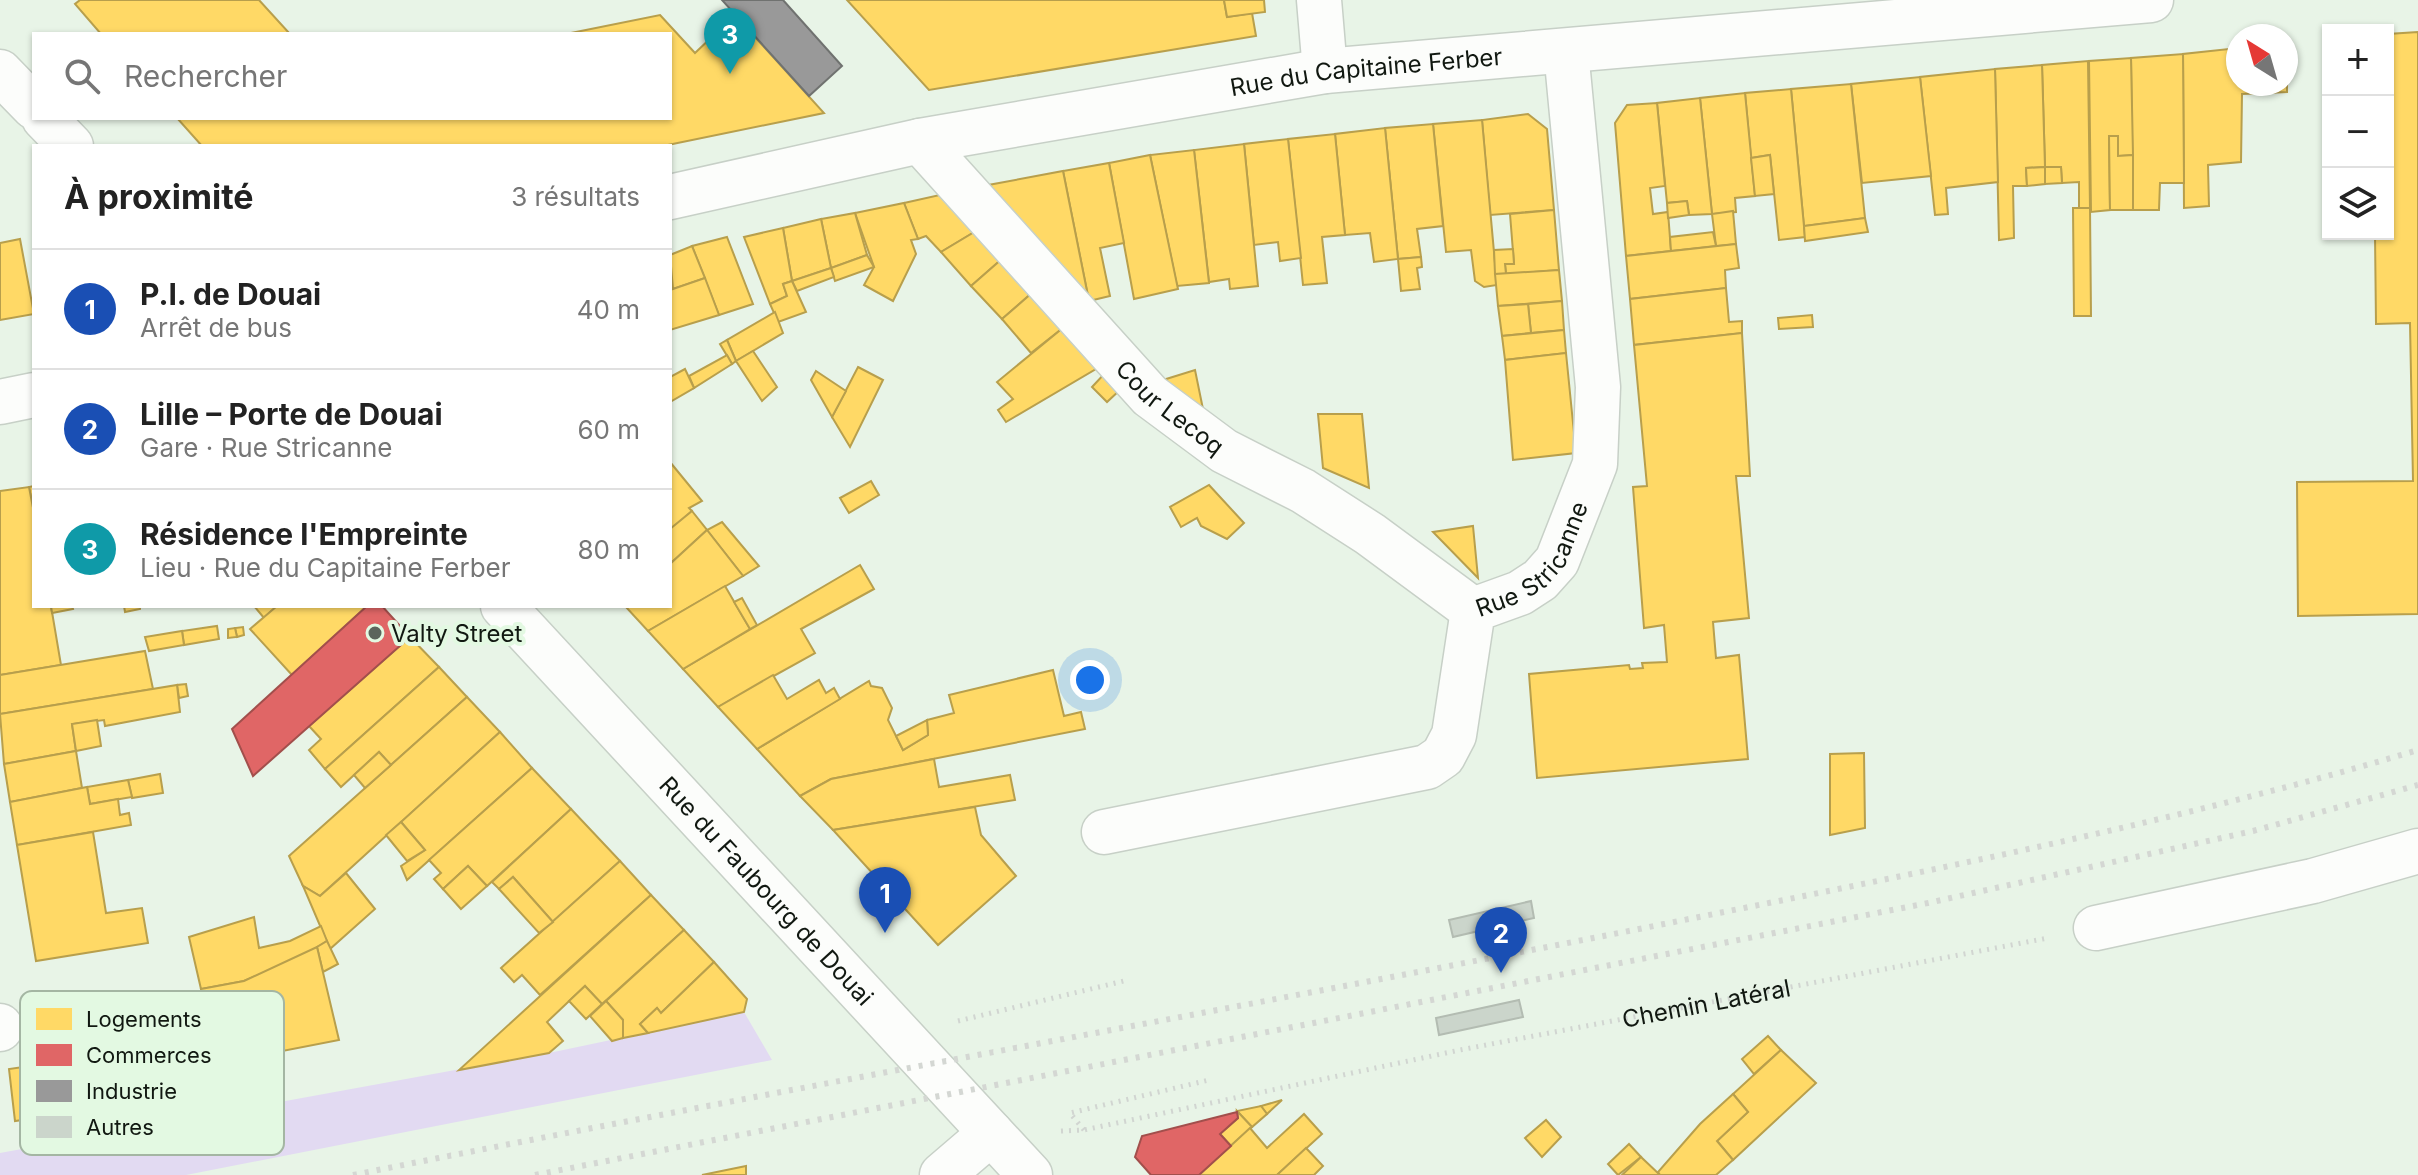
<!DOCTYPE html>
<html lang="fr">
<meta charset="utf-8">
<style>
body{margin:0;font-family:Inter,sans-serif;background:#f2f2f2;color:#222}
.controls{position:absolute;right:24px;top:24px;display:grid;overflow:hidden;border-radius:0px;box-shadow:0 2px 6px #0004}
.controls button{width:72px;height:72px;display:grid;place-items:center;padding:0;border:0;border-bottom:2px solid #e0e0e0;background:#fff;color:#222;font:40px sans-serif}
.compass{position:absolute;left:2226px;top:24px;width:72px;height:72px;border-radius:50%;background:#fff;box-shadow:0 2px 6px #0004;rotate:323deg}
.you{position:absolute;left:1090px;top:680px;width:28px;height:28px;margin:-20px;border:6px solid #fff;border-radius:50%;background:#1a73e8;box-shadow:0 0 0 12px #1a73e833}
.badge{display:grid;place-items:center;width:52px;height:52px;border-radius:50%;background:#1a73e8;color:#fff;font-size:26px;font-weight:700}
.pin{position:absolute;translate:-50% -66px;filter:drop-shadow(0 2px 4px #0008)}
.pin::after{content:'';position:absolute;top:42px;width:28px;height:24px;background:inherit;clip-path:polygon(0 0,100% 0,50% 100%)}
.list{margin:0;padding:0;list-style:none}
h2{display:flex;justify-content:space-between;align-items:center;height:104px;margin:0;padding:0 32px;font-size:34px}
h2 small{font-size:26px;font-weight:400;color:#767676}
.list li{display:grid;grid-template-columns:52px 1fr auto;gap:24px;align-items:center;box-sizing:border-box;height:120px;padding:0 32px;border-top:2px solid #e0e0e0}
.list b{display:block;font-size:30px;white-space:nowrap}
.list p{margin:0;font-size:26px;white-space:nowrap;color:#767676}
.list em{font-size:26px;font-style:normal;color:#767676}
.icon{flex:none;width:44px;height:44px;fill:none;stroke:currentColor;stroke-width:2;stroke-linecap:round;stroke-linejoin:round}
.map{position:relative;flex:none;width:2418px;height:1175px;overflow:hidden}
.search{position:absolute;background:#fff;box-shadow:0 2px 6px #0004;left:32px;top:32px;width:640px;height:88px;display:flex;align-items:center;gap:20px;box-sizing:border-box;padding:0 28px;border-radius:0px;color:#767676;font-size:30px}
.panel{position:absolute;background:#fff;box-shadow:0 2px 6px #0004;left:32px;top:144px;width:640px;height:464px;border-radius:0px}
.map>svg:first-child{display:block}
.green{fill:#e2daf2}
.homes{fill:#ffd966;stroke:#b89f4c;stroke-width:2}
.shops{fill:#e06666;stroke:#a24f4c;stroke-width:2}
.industry{fill:#999;stroke:#707270;stroke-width:2}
.building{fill:#cbd5cb;stroke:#b3bcb2;stroke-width:2}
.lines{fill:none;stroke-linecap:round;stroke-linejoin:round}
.street-casing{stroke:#c7d0c7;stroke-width:47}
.secondary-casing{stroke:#c7d0c7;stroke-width:47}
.path{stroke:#d1d5d1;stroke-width:5;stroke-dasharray:2 6;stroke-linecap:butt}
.street{stroke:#fcfdfb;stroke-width:44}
.secondary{stroke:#fcfdfb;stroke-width:44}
.rail{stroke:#d4d7d3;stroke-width:6;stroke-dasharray:4 8;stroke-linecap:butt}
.poi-dot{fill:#5c655c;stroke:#e3f9e2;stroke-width:3}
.labels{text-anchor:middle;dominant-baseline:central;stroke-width:8;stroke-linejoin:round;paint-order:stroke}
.street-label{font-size:24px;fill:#111811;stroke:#e3f9e2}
.poi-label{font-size:24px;fill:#111811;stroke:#e3f9e2;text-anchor:start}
.key{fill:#e3f9e2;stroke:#a4b6a3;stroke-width:2}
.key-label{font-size:22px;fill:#111811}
</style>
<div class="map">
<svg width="2418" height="1175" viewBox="0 0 2418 1175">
<rect width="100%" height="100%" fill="#e8f4e7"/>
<polygon class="green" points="744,1012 772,1060 186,1175 0,1175 0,1153 549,1053"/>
<g class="homes">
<polygon points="80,0 259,0 290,34 101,34 75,4"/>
<polygon points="847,0 1224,0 1227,17 1252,13 1256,36 929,90"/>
<polygon points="1224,0 1264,0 1265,12 1227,17"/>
<polygon points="660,15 695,53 735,15 824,113 663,146 202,146 177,118 670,118 670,34 566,34"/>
<polygon points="2418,32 2418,614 2298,616 2297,482 2413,481 2410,323 2376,324 2375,234 2388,234 2388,34"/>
<polygon points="2287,43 2287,92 2242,94 2241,162 2208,165 2209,206 2184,208 2183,54 2238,48 2238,84 2286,84"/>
<polygon points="2183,54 2184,183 2160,183 2159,210 2133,210 2131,58"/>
<polygon points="2131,58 2133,155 2118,156 2118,136 2109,136 2110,210 2091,212 2089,61"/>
<polygon points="2088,61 2090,208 2079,208 2079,182 2062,183 2061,167 2045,167 2042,65"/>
<polygon points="2042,65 2045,167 2026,168 2027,186 2013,186 2014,238 1999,240 1995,69"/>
<polygon points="1995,69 1998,182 1946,188 1948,214 1935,215 1920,77"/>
<polygon points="1920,77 1931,176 1862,183 1851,84"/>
<polygon points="1851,84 1865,218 1804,226 1791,89"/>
<polygon points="1791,89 1805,237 1779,240 1770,155 1751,158 1745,93"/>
<polygon points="1745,93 1755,196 1735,198 1736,212 1712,214 1700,98"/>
<polygon points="1700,98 1712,214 1689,215 1687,201 1667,203 1657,103"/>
<polygon points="1657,103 1665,186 1650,188 1653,214 1668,212 1671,251 1626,256 1615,123 1627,105"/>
<polygon points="1528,114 1547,129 1554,210 1490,215 1482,120"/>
<polygon points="1482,120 1497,285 1484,287 1475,281 1471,250 1446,252 1433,124"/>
<polygon points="1433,124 1443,226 1417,229 1421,257 1398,259 1385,128"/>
<polygon points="1385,128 1398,259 1374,262 1370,233 1345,235 1335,134"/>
<polygon points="1335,134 1345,235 1322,237 1327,283 1303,285 1288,139"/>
<polygon points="2109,136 2118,136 2118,156 2133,155 2133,210 2110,210"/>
<polygon points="1288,139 1301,258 1280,261 1278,242 1254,245 1244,144"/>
<polygon points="1244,144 1258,286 1230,289 1229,279 1209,282 1194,150"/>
<polygon points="1194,150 1209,283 1177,286 1150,155"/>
<polygon points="1150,155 1178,289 1134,299 1109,163"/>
<polygon points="1770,155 1774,194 1755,196 1751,158"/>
<polygon points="1109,163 1124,243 1100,248 1110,296 1089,301 1063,171"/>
<polygon points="2045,167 2045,184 2027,186 2026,168"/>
<polygon points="2045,167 2061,167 2062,183 2045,184"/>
<polygon points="1063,171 1089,301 983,186"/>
<polygon points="944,194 976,231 941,252 926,236 918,239 904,203"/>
<polygon points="1687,201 1689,215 1668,218 1667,203"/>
<polygon points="904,203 918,239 911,240 916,254 893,301 864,285 874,267 855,213"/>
<polygon points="2073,208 2090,208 2091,316 2074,316"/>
<polygon points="1554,210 1559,270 1506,274 1505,264 1514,264 1510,214"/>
<polygon points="1733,211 1736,244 1716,246 1712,214"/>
<polygon points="855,213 867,255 831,268 821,219"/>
<polygon points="1865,218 1868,232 1805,241 1804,226"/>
<polygon points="821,219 831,268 792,281 783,228"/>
<polygon points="783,228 792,281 783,284 787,296 770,304 744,237"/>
<polygon points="976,231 1003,258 971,286 941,252"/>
<polygon points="1713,232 1716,246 1671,251 1670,237"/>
<polygon points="727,237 753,304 719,315 692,246"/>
<polygon points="20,239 34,314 0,320 0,243"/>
<polygon points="1736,244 1739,268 1725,270 1726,288 1630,299 1626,256"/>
<polygon points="692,246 705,278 673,289 670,255"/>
<polygon points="1513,249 1514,264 1505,264 1506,274 1495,274 1494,250"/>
<polygon points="867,255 874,267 835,281 831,268"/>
<polygon points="1421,257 1422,267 1417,268 1420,289 1401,291 1398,259"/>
<polygon points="1003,258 1033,292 1002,319 971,286"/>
<polygon points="831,268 834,277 797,291 792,281"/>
<polygon points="1559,270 1562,301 1498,306 1495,274"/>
<polygon points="705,278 719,315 670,330 670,290"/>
<polygon points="792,281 806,312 778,322 770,304 787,296 783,284"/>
<polygon points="1726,288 1729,322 1742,321 1742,333 1634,345 1630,299"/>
<polygon points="1033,292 1064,327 1031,353 1002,319"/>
<polygon points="1562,301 1564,330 1531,333 1528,304"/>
<polygon points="1528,304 1531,333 1502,336 1498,306"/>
<polygon points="775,312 783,333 736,361 727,340"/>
<polygon points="1812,315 1813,327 1779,329 1778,318"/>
<polygon points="1064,327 1101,366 1006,422 998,410 1013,399 997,382"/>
<polygon points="1564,330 1566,353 1505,360 1502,336"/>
<polygon points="1742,333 1750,476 1736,476 1749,618 1713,622 1716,658 1739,655 1748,759 1537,778 1529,674 1629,665 1630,669 1643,668 1642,663 1667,662 1664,625 1644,628 1633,487 1647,486 1634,345"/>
<polygon points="727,340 736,361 732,364 720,344"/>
<polygon points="753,351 777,387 762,401 736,361"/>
<polygon points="1566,353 1576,453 1513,460 1505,360"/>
<polygon points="727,355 732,364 694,388 689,376"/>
<polygon points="858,367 883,380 850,447 832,417"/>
<polygon points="685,369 694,388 670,402 670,377"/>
<polygon points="1195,370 1204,414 1163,380"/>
<polygon points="816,371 846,391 832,417 811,380"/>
<polygon points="1106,372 1121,389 1107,402 1092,387"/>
<polygon points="1318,414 1362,414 1369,488 1323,468"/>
<polygon points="670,462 702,501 689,508 692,511 671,530"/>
<polygon points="871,481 879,495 849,513 840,498"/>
<polygon points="1209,485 1244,523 1227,539 1201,526 1197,518 1181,527 1170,507"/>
<polygon points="34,486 34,513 29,487"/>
<polygon points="29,487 34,513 34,606 51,606 61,665 0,675 0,491"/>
<polygon points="692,511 707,530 670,564 670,529"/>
<polygon points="722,522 759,566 743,576 707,530"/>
<polygon points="1473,526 1478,578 1433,532"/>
<polygon points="707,530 743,576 648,631 625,606 670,606 670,564"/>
<polygon points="860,565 874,589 801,629 815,653 718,707 683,669"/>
<polygon points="725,586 750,629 683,669 648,631"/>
<polygon points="742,598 757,625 750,629 734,602"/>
<polygon points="51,606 72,606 73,609 52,613"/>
<polygon points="124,606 140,606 140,609 125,612"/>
<polygon points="254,606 277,606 264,618"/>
<polygon points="277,606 367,606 292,675 250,629"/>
<polygon points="217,626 219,639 184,645 182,631"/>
<polygon points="243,627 244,635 237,637 235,628"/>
<polygon points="235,628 237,637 228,638 228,629"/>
<polygon points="182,631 184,645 149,651 145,637"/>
<polygon points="410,637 439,667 325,769 309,750 321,739 309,726"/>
<polygon points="145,651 153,689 0,714 0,675"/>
<polygon points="439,667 467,697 391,765 379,752 341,787 325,769"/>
<polygon points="1053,670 1064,716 1081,712 1085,729 831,779 800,796 757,749 869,681 871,686 882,688 892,708 888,720 903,750 928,735 927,720 954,713 949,695"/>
<polygon points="773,675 787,699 819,680 826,693 834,688 840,699 757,749 718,707"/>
<polygon points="186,684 188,696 179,698 177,685"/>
<polygon points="177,685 180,712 105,726 104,720 72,724 76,751 4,764 0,714"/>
<polygon points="467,697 500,732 320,896 303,886 289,856"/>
<polygon points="97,720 101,746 76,751 72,724"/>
<polygon points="927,720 928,735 903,750 896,736"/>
<polygon points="500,732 532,768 407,880 401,866 425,850 401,822"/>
<polygon points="76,751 82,788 10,802 4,764"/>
<polygon points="379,752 391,765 365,788 354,775"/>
<polygon points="1864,753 1865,828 1830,835 1830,754"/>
<polygon points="934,759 939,787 1010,775 1015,800 833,830 800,796 831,779"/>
<polygon points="532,768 571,809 487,886 468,866 443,889 434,879 441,873 429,860"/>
<polygon points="160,774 163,793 132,798 128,780"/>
<polygon points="128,780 132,797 90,804 87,787"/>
<polygon points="87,787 90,804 118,799 120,815 129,813 131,825 17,845 10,802"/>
<polygon points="975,807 981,835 1016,876 938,945 833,830"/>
<polygon points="571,809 620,861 553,922 513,877 499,889 492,882"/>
<polygon points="401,822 425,850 407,861 386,835"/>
<polygon points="93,832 106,913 142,908 148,943 36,961 17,845"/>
<polygon points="620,861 651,895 540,995 522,975 514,982 501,968"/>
<polygon points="468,866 487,886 461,909 443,889"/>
<polygon points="346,873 375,909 330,949 303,886 320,896"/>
<polygon points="513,877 553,922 539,933 499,889"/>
<polygon points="651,895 684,930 602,1004 585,986 547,1022 563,1041 549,1053 459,1070"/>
<polygon points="254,917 259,948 290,941 321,926 327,941 307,954 244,981 201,989 189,937"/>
<polygon points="684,930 714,962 661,1013 657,1008 640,1024 648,1033 623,1038 623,1020 606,1001"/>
<polygon points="327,941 338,964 323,972 317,947"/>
<polygon points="317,947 339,1040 216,1064 201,989 244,981"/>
<polygon points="714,962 747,999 744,1012 648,1033 640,1024 657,1008 661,1013"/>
<polygon points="585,986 602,1004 586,1019 569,1001"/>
<polygon points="606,1001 623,1020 623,1038 612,1041 590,1016"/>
<polygon points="1768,1036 1781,1050 1754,1074 1742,1059"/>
<polygon points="1781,1050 1816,1083 1733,1160 1717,1141 1748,1112 1733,1094"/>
<polygon points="58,1062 63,1114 15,1121 9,1069"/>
<polygon points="1733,1094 1748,1112 1717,1141 1733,1160 1716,1175 1660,1175 1658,1172 1700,1124"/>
<polygon points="1282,1100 1267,1114 1261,1106"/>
<polygon points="1261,1106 1267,1114 1252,1127 1237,1111"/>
<polygon points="1237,1111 1252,1127 1231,1146 1220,1134 1238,1118"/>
<polygon points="1304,1114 1322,1134 1277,1175 1199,1175 1250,1128 1267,1148"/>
<polygon points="1546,1120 1561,1137 1542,1157 1525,1138"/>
<polygon points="1629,1144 1641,1157 1618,1175 1608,1164"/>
<polygon points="1306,1148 1323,1166 1314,1175 1277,1175"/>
<polygon points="1641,1157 1660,1175 1622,1175"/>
<polygon points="746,1166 746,1175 702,1175"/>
</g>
<g class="shops">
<polygon points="367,606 382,606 410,637 253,776 232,729"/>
<polygon points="1237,1112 1238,1118 1220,1134 1231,1146 1199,1175 1151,1175 1135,1157 1142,1136"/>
</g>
<polygon class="industry" points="722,0 783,0 842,66 809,96"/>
<g class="building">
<polygon points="1531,901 1534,918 1453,937 1449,920"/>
<polygon points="1519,1000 1523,1017 1439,1035 1436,1018"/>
</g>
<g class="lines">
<defs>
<g id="street">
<polyline points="1319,0 1325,71"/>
<path id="s2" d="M920 141 1150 396 1224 451 1303 491 1370 534 1473 610"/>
<polyline points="0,402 34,395"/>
<path id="s3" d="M1104 832 1427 767 1443 756 1454 735 1473 610 1520 593 1540 580 1557 561 1595 464 1598 387 1566 51"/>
<polyline points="2096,928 2313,881 2418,851"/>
<polyline points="0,1026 0,1029"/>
<polyline points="942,1175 991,1133"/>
</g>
<g id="secondary">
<polyline points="0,72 34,107"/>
<polyline points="44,118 71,146"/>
<path id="s4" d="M670 197 920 141 1325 71 2151 0"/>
<path id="s5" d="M503 606 1030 1175"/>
</g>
</defs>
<use href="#street" class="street-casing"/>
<use href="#secondary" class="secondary-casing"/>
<g class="path">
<polyline points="958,1021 1124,981"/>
<polyline points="1084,1130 1070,1113 1209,1080"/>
<path id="s1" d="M1061 1131 1084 1130 1460 1050 2048 938"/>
</g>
<use href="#street" class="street"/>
<use href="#secondary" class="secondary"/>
<g class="rail">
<path d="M353 1175C783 1089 1214 1013 1644 928 1903 876 2164 826 2418 750"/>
<polyline points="535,1175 1928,903 2253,831 2418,785"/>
</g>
</g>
<circle class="poi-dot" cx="375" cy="633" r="8"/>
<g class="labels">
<g class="street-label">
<text stroke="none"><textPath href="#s4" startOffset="708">Rue du Capitaine Ferber</textPath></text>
<text stroke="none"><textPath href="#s2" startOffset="366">Cour Lecoq</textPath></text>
<text stroke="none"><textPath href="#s3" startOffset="582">Rue Stricanne</textPath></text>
<text stroke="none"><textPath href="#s5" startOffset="388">Rue du Faubourg de Douai</textPath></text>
<text stroke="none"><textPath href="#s1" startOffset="658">Chemin Latéral</textPath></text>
</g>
<g class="poi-label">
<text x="391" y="633">Valty Street</text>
</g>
</g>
<rect x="20" y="991" width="264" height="164" rx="12" class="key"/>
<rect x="36" y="1008" width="36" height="22" fill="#ffd966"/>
<rect x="36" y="1044" width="36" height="22" fill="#e06666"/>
<rect x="36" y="1080" width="36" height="22" fill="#999"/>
<rect x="36" y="1116" width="36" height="22" fill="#cbd5cb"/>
<g class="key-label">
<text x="86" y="1027">Logements</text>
<text x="86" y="1063">Commerces</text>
<text x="86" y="1099">Industrie</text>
<text x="86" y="1135">Autres</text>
</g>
</svg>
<div class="controls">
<button>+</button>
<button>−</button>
<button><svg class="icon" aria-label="layers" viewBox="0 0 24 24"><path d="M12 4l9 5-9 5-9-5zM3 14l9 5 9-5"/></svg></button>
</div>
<svg class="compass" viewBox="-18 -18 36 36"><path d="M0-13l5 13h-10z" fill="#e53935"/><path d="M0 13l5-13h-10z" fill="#767676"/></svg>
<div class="you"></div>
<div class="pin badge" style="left:885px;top:933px;background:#1a4fb4">1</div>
<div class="pin badge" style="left:1501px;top:973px;background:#1a4fb4">2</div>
<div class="pin badge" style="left:730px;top:74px;background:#0f9aa8">3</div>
<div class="search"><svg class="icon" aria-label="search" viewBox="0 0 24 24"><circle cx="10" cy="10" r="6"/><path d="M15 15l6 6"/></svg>Rechercher</div>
<section class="panel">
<h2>À proximité<small>3 résultats</small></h2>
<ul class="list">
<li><span class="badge" style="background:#1a4fb4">1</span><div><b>P.I. de Douai</b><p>Arrêt de bus</p></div><em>40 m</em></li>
<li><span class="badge" style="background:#1a4fb4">2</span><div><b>Lille – Porte de Douai</b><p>Gare · Rue Stricanne</p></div><em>60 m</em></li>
<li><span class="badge" style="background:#0f9aa8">3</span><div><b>Résidence l'Empreinte</b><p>Lieu · Rue du Capitaine Ferber</p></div><em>80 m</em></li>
</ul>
</section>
</div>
